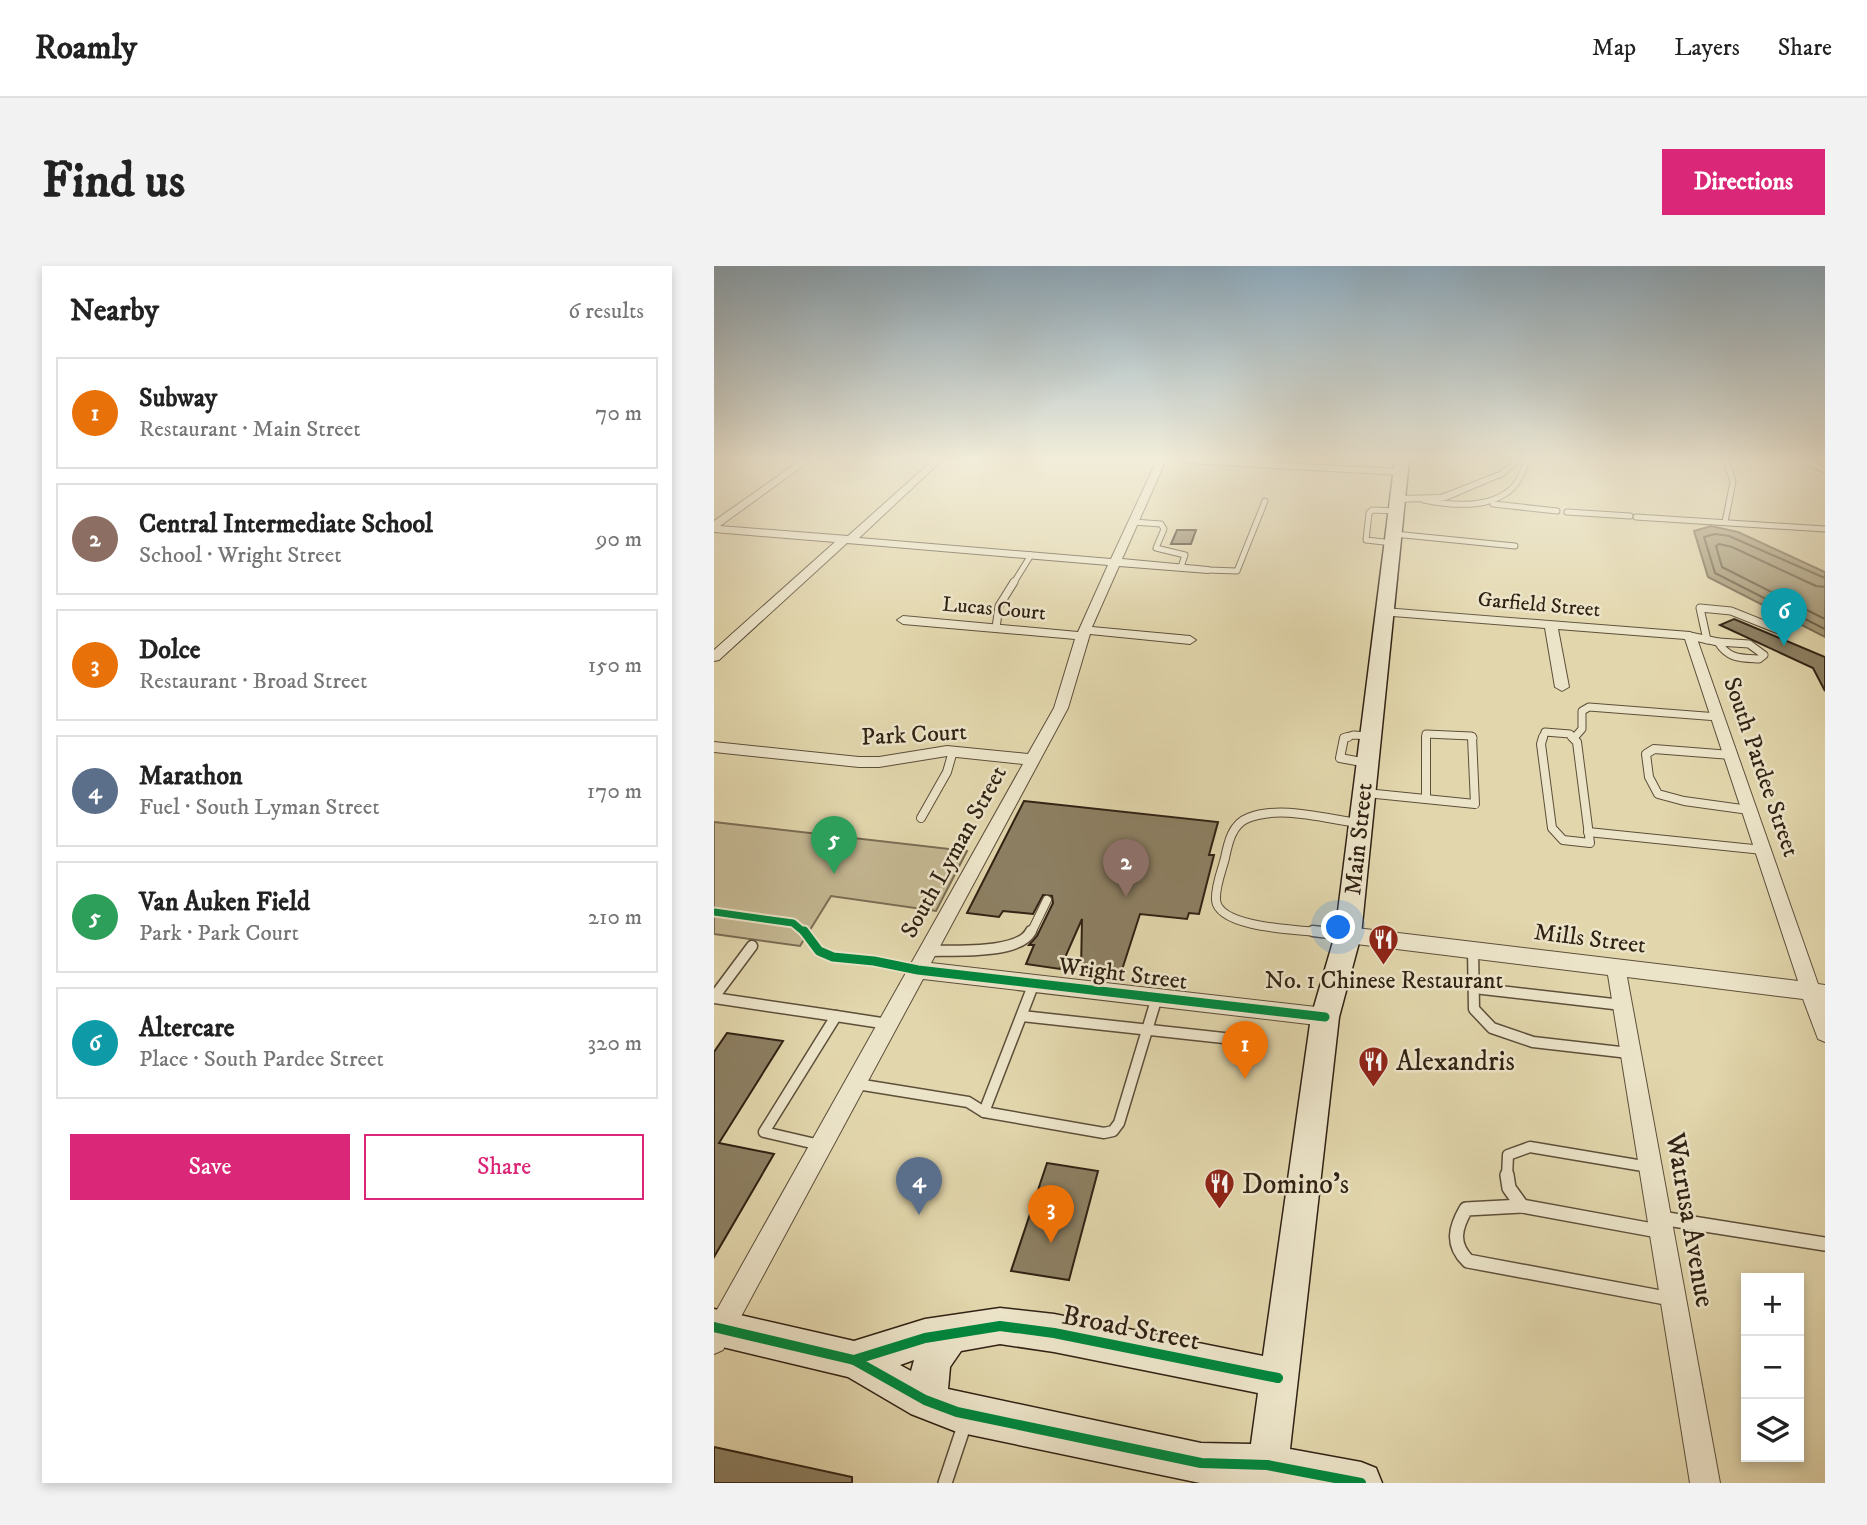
<!DOCTYPE html>
<meta charset="utf-8">
<style>
body{margin:0;font-family:"IM FELL DW Pica",serif;background:#f2f2f2;color:#222}
.controls{position:absolute;right:21px;bottom:21px;display:grid;overflow:hidden;border-radius:0px;box-shadow:0 4px 10px #0003}
.controls button{width:63px;height:63px;display:grid;place-items:center;padding:0;border:0;border-bottom:2px solid #e0e0e0;background:#fff;color:#222;font:35px sans-serif}
.you{position:absolute;left:625px;top:662px;width:24px;height:24px;margin:-18px;border:5px solid #fff;border-radius:50%;background:#1a73e8;box-shadow:0 0 0 10px #1a73e833}
.badge{display:grid;place-items:center;width:46px;height:46px;border-radius:50%;background:#db2777;color:#fff;font-size:23px;font-weight:700}
.pin{position:absolute;translate:-50% -58px;filter:drop-shadow(0 2px 4px #0008)}
.pin::after{content:'';position:absolute;top:37px;width:24px;height:21px;background:inherit;clip-path:polygon(0 0,100% 0,50% 100%)}
.list{margin:0;padding:0;list-style:none}
h2{display:flex;justify-content:space-between;align-items:center;height:91px;margin:0;padding:0 28px;font-size:30px}
h2 small{font-size:23px;font-weight:400;color:#767676}
.list li{display:grid;grid-template-columns:46px 1fr auto;gap:21px;align-items:center;box-sizing:border-box;height:112px;margin:0 14px 14px;padding:0 14px;border:2px solid #e0e0e0;border-radius:0px}
.list b{display:block;font-size:26px;white-space:nowrap}
.list p{margin:0;font-size:23px;white-space:nowrap;color:#767676}
.list em{font-size:23px;font-style:normal;color:#767676}
.actions{display:flex;gap:14px;padding:21px 28px}
.actions a{flex:1;padding:16px 0;border:2px solid #db2777;border-radius:0px;text-align:center;font-size:24px;color:#db2777}
.actions .main{background:#db2777;color:#fff}
.icon{flex:none;width:38px;height:38px;fill:none;stroke:currentColor;stroke-width:2;stroke-linecap:round;stroke-linejoin:round}
.map{position:relative;flex:none;width:1111px;height:1217px;overflow:hidden;border-radius:0px}
header{display:flex;align-items:center;gap:42px;box-sizing:border-box;height:98px;padding:0 35px;background:#fff;border-bottom:2px solid #e0e0e0}
header strong{font-size:33px}
nav{display:flex;gap:38px;margin-inline-start:auto;font-size:24px}
.intro{display:flex;align-items:center;justify-content:space-between;box-sizing:border-box;height:168px;padding:0 42px}
h1{margin:0;font-size:49px}
.button{padding:18px 32px;border-radius:0px;background:#db2777;color:#fff;font-size:24px;font-weight:700}
main{display:flex;gap:42px;padding:0 42px}
aside{flex:1;background:#fff;border-radius:0px;box-shadow:0 4px 10px #0003}
.map>svg:first-child{display:block}
.green{fill:#c4b792;stroke:#7a6c53;stroke-width:2}
.water{fill:#a69978;stroke:#776950;stroke-width:2}
.lines{fill:none;stroke-linecap:round;stroke-linejoin:round}
.shore{stroke:#6c5e46;stroke-width:2}
.building{fill:#8d8063;stroke:#312214;stroke-width:2}
.service-far4-casing{stroke:#5d4f3a;stroke-width:7}
.service-far3-casing{stroke:#5d4f3a;stroke-width:9}
.service-far2-casing{stroke:#5d4f3a;stroke-width:10}
.service-far1-casing{stroke:#5d4f3a;stroke-width:13}
.service-casing{stroke:#5d4f3a;stroke-width:16}
.minor-casing{stroke:#5d4f3a;stroke-width:2}
.secondary-casing{stroke:#312214;stroke-width:3}
.service-far4{stroke:#ece4c9;stroke-width:5}
.service-far3{stroke:#ece4c9;stroke-width:7}
.service-far2{stroke:#ece4c9;stroke-width:8}
.service-far1{stroke:#ece4c9;stroke-width:10}
.service{stroke:#ece4c9;stroke-width:13}
.minor{fill:#ece4c9;fill-rule:evenodd}
.secondary{fill:#ece4c9;fill-rule:evenodd}
.cycleway-far2-casing{stroke:#ece4c9;stroke-width:11}
.cycleway-far1-casing{stroke:#ece4c9;stroke-width:13}
.cycleway-casing{stroke:#ece4c9;stroke-width:15}
.cycleway-far2{stroke:#00873e;stroke-width:7}
.cycleway-far1{stroke:#00873e;stroke-width:9}
.cycleway{stroke:#00873e;stroke-width:10}
.labels{text-anchor:middle;dominant-baseline:central;stroke-width:5;stroke-linejoin:round;paint-order:stroke}
.far-street-label{font-size:21px;fill:#312214;stroke:#ece4c9}
.street-label{font-size:24px;fill:#312214;stroke:#ece4c9}
.poi-label{font-size:24px;fill:#312214;stroke:#ece4c9}
.near-poi-label{font-size:28px;fill:#312214;stroke:#ece4c9;text-anchor:start}
.near-street-label{font-size:28px;fill:#312214;stroke:#ece4c9}
</style>
<header>
<strong>Roamly</strong>
<nav><a>Map</a><a>Layers</a><a>Share</a></nav>
</header>
<div class="intro"><h1>Find us</h1><a class="button">Directions</a></div>
<main>
<aside>
<h2>Nearby<small>6 results</small></h2>
<ul class="list">
<li><span class="badge" style="background:#e8710a">1</span><div><b>Subway</b><p>Restaurant · Main Street</p></div><em>70 m</em></li>
<li><span class="badge" style="background:#8d6e63">2</span><div><b>Central Intermediate School</b><p>School · Wright Street</p></div><em>90 m</em></li>
<li><span class="badge" style="background:#e8710a">3</span><div><b>Dolce</b><p>Restaurant · Broad Street</p></div><em>150 m</em></li>
<li><span class="badge" style="background:#5c6f8a">4</span><div><b>Marathon</b><p>Fuel · South Lyman Street</p></div><em>170 m</em></li>
<li><span class="badge" style="background:#2e9e5b">5</span><div><b>Van Auken Field</b><p>Park · Park Court</p></div><em>210 m</em></li>
<li><span class="badge" style="background:#0f9aa8">6</span><div><b>Altercare</b><p>Place · South Pardee Street</p></div><em>320 m</em></li>
</ul>
<div class="actions"><a class="main">Save</a><a>Share</a></div>
</aside>
<div class="map">
<svg width="1111" height="1217" viewBox="0 0 1111 1217">
<rect width="100%" height="100%" fill="#e2d6ac"/>
<filter id="stains"><feTurbulence type="fractalNoise" baseFrequency=".00286" numOctaves="4"/><feColorMatrix values="0 0 0 0 .2 0 0 0 0 .09 0 0 0 0 .02 0 0 0 .5 -.17"/></filter>
<radialGradient id="worn" r=".72"><stop offset=".6" stop-color="#630" stop-opacity="0"/><stop offset="1" stop-color="#630" stop-opacity=".3"/></radialGradient>
<polygon class="green" points="0,556 253,585 222,645 117,630 86,680 0,668"/>
<polygon class="water" points="997,260 1024,266 1111,306 1111,371 994,311 980,265"/>
<g class="lines">
<g class="shore">
<polyline points="1111,312 1015,270 1001,268 990,271 1001,307 1111,363"/>
<polyline points="1111,321 1102,320 1018,281 1005,278 1002,280 1008,301 1111,353"/>
</g>
</g>
<g class="building">
<polygon points="463,264 482,264 477,278 457,278"/>
<polygon points="1020,353 1111,391 1111,425 1099,402 1006,359"/>
<polygon points="310,535 504,556 495,589 500,589 485,648 475,647 473,653 426,648 406,710 367,705 368,653 346,703 312,698 320,679 315,679 323,670 339,637 338,630 329,629 319,648 289,645 285,651 253,647"/>
<polygon points="13,767 69,775 5,877 60,888 0,991 0,786"/>
<polygon points="333,897 384,905 355,1014 297,1005"/>
<polygon points="0,1181 138,1211 138,1217 0,1217"/>
</g>
<g class="lines">
<defs>
<g id="service-far4">
<polyline points="1090,194 1111,204"/>
<polyline points="786,209 804,194"/>
<path d="M710 234C749 242 803 244 812 194"/>
<polyline points="779,238 843,245"/>
<polyline points="853,246 916,250"/>
<polyline points="922,251 1111,263"/>
<polyline points="419,256 447,258 450,263 442,282 471,289 467,301"/>
<polyline points="1011,256 1019,216 1012,194"/>
<polyline points="680,268 801,280"/>
<polyline points="679,277 652,274 655,247 658,244 683,245"/>
<polyline points="494,304 523,305 551,235"/>
<polyline points="299,318 317,289"/>
</g>
<g id="service-far3">
<polyline points="282,362 285,340 300,316"/>
<polyline points="976,370 1004,376"/>
<polyline points="993,374 986,342 1017,345 1072,367"/>
<path d="M1004 376 1035 378 1050 389 1045 393C1027 392 1014 393 1004 376Z"/>
<polyline points="630,472 639,469 656,470"/>
<polyline points="712,472 712,468 757,470 759,472"/>
<polyline points="829,472 831,466 856,468 860,472"/>
<polyline points="860,472 868,463 868,445 875,441 1004,451"/>
</g>
<g id="service-far2">
<polyline points="634,471 630,472 626,492 653,497"/>
<polyline points="712,471 712,533"/>
<polyline points="829,471 827,478 838,562 849,574 876,577 863,476 858,471"/>
<polyline points="1017,489 940,483 932,488 935,511 944,528 970,535 1035,544"/>
<polyline points="652,527 761,538 758,471"/>
<polyline points="207,552 233,506 239,485"/>
<polyline points="874,566 1049,584"/>
<polyline points="317,667 333,634"/>
<path d="M614 667C590 664 504 663 502 634 501 621 508 604 511 592 514 577 518 558 534 552 566 539 611 553 645 557"/>
</g>
<g id="service-far1">
<polyline points="599,665 632,669"/>
<polyline points="759,684 760,743 778,762 819,776 915,787"/>
<path d="M213 685C238 684 306 689 317 665"/>
<polyline points="760,722 908,739"/>
<polyline points="0,731 38,680"/>
<polyline points="0,732 122,750 50,866 106,879"/>
<polyline points="122,750 174,758"/>
<polyline points="308,750 528,774"/>
<polyline points="143,818 254,836 270,846 390,867 399,865 405,857 443,731"/>
<polyline points="270,846 320,717"/>
<polyline points="793,911 794,889 816,881 935,901"/>
</g>
<g id="service">
<polyline points="793,909 795,922 808,940 944,965"/>
<path d="M808 940 752 943C741 962 737 978 754 995L957 1033"/>
<polyline points="947,952 1111,978"/>
<polyline points="231,1217 251,1157"/>
</g>
<g id="minor">
<polygon points="87,194 97,194 6,260 134,270 219,194 228,194 145,272 397,293 443,194 452,194 408,293 494,301 500,304 494,307 405,300 378,361 476,370 482,374 476,378 376,368 354,442 217,697 611,742 618,745 621,751 618,757 611,760 209,713 9,1084 0,1088 0,1049 309,498 233,490 165,501 145,501 0,486 0,476 145,491 165,491 233,480 314,488 340,442 361,373 189,358 183,354 189,350 364,366 394,299 133,277 5,394 0,395 0,384 121,276 0,266 0,255"/>
<polygon points="468,194 515,194 687,203 692,206 687,209 473,197"/>
<polygon points="783,207 791,209 732,234 685,236 680,233 685,230 727,229"/>
<polygon points="670,342 976,366 982,370 1104,718 1111,719 1111,776 1104,773 1089,733 913,711 1006,1217 976,1217 894,709 634,677 627,674 625,669 627,664 634,661 1084,715 971,373 844,363 855,421 848,425 841,421 831,362 666,349 666,343"/>
</g>
<path id="secondary" d="M681 194H695L647 669 625 751 576 1183 647 1196 662 1202 668 1217H486L243 1166 197 1148 134 1111 0 1079V1043L140 1075 211 1053 286 1042 340 1048 549 1090 597 751 621 669ZM286 1078 340 1086 544 1127 537 1178 487 1177 234 1123 236 1101 247 1085ZM200 1094 197 1105 186 1099Z"/>
</defs>
<use href="#service-far4" class="service-far4-casing"/>
<use href="#service-far3" class="service-far3-casing"/>
<use href="#service-far2" class="service-far2-casing"/>
<use href="#service-far1" class="service-far1-casing"/>
<use href="#service" class="service-casing"/>
<use href="#minor" class="minor-casing"/>
<use href="#secondary" class="secondary-casing"/>
<use href="#service-far4" class="service-far4"/>
<use href="#service-far3" class="service-far3"/>
<use href="#service-far2" class="service-far2"/>
<use href="#service-far1" class="service-far1"/>
<use href="#service" class="service"/>
<use href="#minor" class="minor"/>
<use href="#secondary" class="secondary"/>
<defs>
<polyline id="cycleway-far2" points="0,646 79,657 91,667"/>
<polyline id="cycleway-far1" points="90,665 105,685 119,691 160,695 204,704 611,751"/>
<g id="cycleway">
<polyline points="0,1061 140,1094 211,1134 243,1146 487,1197 553,1199 647,1217"/>
<polyline points="140,1094 211,1072 286,1060 340,1067 564,1112"/>
</g>
</defs>
<use href="#cycleway-far2" class="cycleway-far2-casing"/>
<use href="#cycleway-far1" class="cycleway-far1-casing"/>
<use href="#cycleway" class="cycleway-casing"/>
<use href="#cycleway-far2" class="cycleway-far2"/>
<use href="#cycleway-far1" class="cycleway-far1"/>
<use href="#cycleway" class="cycleway"/>
</g>
<linearGradient id="sky" x2="0" y2="1"><stop stop-color="#8da9bb"/><stop offset="0.53" stop-color="#f2edda"/><stop offset="1" stop-color="#f2edda" stop-opacity="0"/></linearGradient>
<rect width="1111" height="364" fill="url(#sky)"/>
<defs>
<symbol id="restaurant-pin" viewBox="-11 -11 22 30"><path d="M0 17L-7.5 6A9.5 9.5 0 1 1 7.5 6Z" fill="#8f2418" stroke="#ece4c9"/><path d="M-5-6h1v4h1v-4h1v4h1v-4h1v5L-1.5 .5V6h-2V.5L-5-1ZM5-6V6H3V1.5H1.5Q1.5-4 5-6Z" fill="#fff"/></symbol>
</defs>
<g fill-rule="evenodd">
<use href="#restaurant-pin" x="652" y="656" width="35" height="47"/>
<use href="#restaurant-pin" x="642" y="778" width="35" height="47"/>
<use href="#restaurant-pin" x="488" y="900" width="35" height="47"/>
</g>
<g class="labels">
<g class="far-street-label">
<text transform="translate(825 339) rotate(5)">Garfield Street</text>
<text transform="translate(280 343) rotate(5)">Lucas Court</text>
</g>
<g class="street-label">
<text transform="translate(200 469) rotate(-3)">Park Court</text>
<text transform="translate(1047 501) rotate(71)">South Pardee Street</text>
<text transform="translate(645 573) rotate(-84)">Main Street</text>
<text transform="translate(240 586) rotate(-61)">South Lyman Street</text>
<text transform="translate(876 673) rotate(7)">Mills Street</text>
<text transform="translate(409 708) rotate(7)">Wright Street</text>
</g>
<g class="poi-label">
<text x="670" y="715">No. 1 Chinese Restaurant</text>
</g>
<g class="near-poi-label">
<text x="682" y="795">Alexandris</text>
<text x="528" y="918">Domino's</text>
</g>
<g class="near-street-label">
<text transform="translate(976 954) rotate(80)">Watrusa Avenue</text>
<text transform="translate(417 1062) rotate(11)">Broad Street</text>
</g>
</g>
<rect width="100%" height="100%" filter="url(#stains)"/>
<rect width="100%" height="100%" fill="url(#worn)"/>
</svg>
<div class="controls">
<button>+</button>
<button>−</button>
<button><svg class="icon" aria-label="layers" viewBox="0 0 24 24"><path d="M12 4l9 5-9 5-9-5zM3 14l9 5 9-5"/></svg></button>
</div>
<div class="you"></div>
<div class="pin badge" style="left:531px;top:813px;background:#e8710a">1</div>
<div class="pin badge" style="left:412px;top:631px;background:#8d6e63">2</div>
<div class="pin badge" style="left:337px;top:977px;background:#e8710a">3</div>
<div class="pin badge" style="left:205px;top:949px;background:#5c6f8a">4</div>
<div class="pin badge" style="left:120px;top:608px;background:#2e9e5b">5</div>
<div class="pin badge" style="left:1070px;top:380px;background:#0f9aa8">6</div>
</div>
</main>
